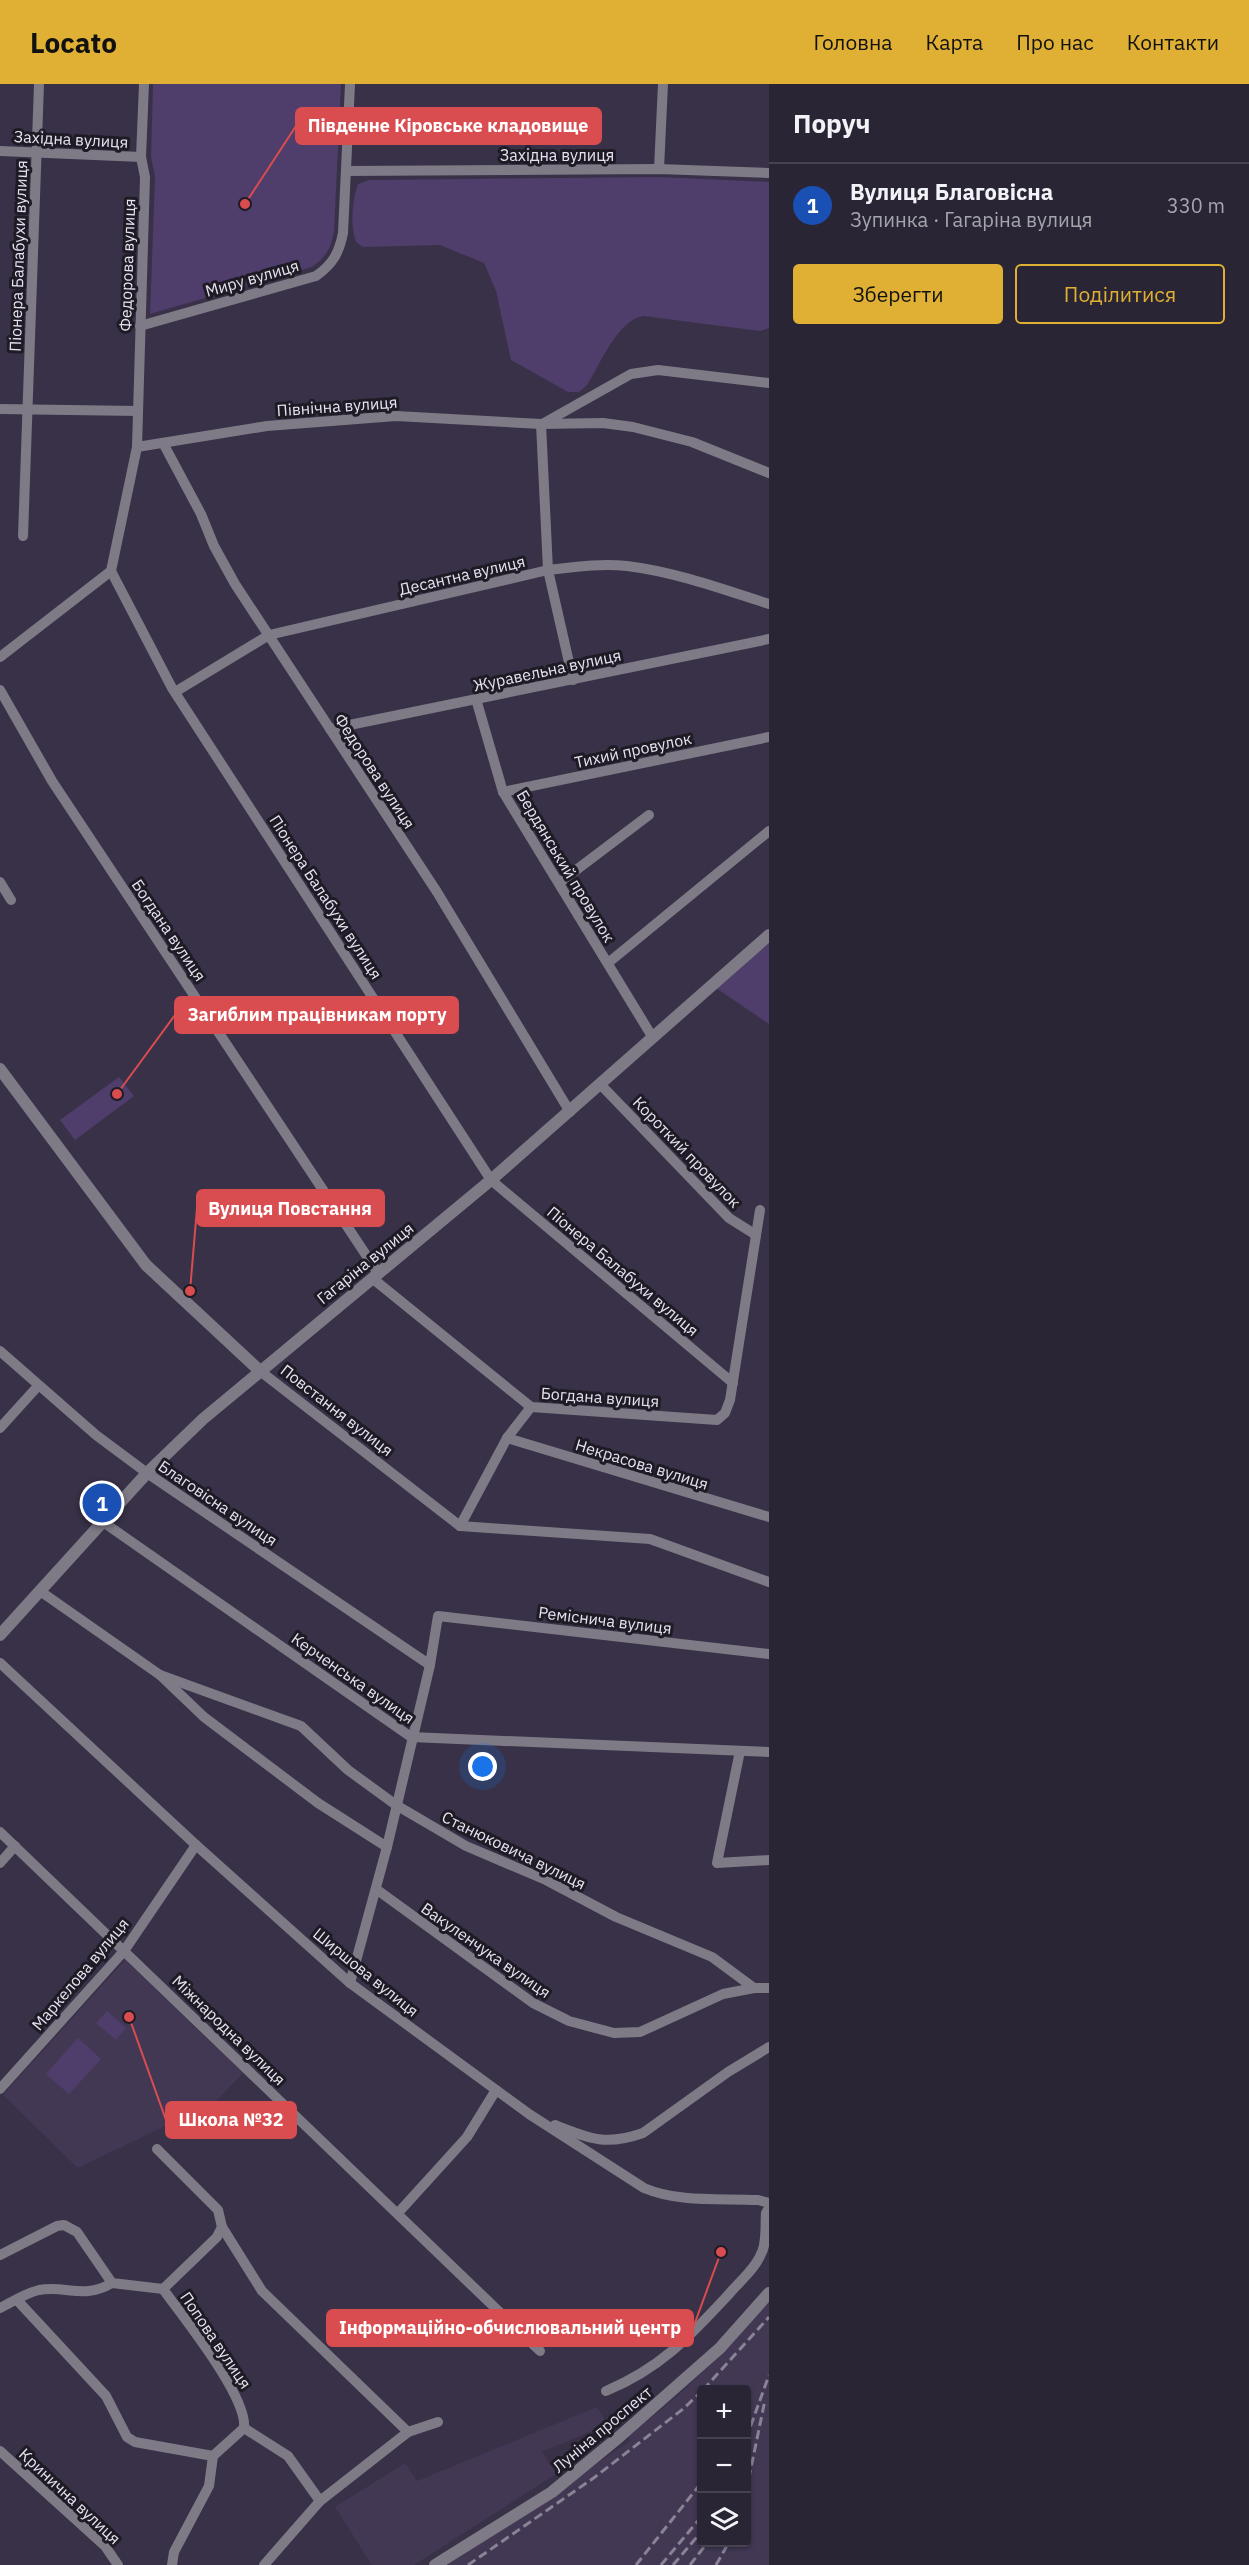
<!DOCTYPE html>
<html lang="uk">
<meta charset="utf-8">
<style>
body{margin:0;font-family:"IBM Plex Sans",sans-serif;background:#322d3d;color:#f1f3f6}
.controls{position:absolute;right:18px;bottom:18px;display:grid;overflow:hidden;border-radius:6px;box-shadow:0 2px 4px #0004}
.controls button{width:54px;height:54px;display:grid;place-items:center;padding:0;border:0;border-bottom:2px solid #464250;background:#2a2535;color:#f1f3f6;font:30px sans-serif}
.you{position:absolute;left:483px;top:1683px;width:21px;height:21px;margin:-15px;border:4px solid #fff;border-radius:50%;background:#1a73e8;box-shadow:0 0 0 9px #1a73e833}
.badge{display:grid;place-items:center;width:39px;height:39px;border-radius:50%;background:#dfb034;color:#fff;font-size:20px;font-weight:700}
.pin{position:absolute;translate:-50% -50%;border:3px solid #fff;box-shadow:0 2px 6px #0006}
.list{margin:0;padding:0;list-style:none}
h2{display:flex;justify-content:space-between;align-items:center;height:78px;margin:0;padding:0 24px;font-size:26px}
h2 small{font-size:20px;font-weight:400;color:#a5a5ad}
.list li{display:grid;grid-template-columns:39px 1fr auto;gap:18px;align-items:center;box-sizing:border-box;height:84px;padding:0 24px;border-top:2px solid #464250}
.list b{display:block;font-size:22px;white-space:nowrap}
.list p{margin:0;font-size:20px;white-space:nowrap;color:#a5a5ad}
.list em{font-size:20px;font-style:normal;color:#a5a5ad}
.actions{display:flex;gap:12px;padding:18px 24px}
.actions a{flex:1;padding:14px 0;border:2px solid #dfb034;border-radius:6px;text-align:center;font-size:21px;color:#dfb034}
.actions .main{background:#dfb034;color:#111}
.icon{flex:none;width:33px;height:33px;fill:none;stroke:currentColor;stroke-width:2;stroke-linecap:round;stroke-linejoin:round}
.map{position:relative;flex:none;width:769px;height:2481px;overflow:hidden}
header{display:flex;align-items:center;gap:36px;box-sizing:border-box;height:84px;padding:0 30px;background:#dfb034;color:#111}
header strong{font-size:28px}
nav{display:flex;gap:33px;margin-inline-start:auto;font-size:21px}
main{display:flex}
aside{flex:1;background:#2a2535}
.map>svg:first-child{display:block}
.built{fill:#423854;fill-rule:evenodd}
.green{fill:#4f3d6b}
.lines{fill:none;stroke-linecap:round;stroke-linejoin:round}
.minor{stroke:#7e7a86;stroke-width:10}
.tertiary{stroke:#7e7a86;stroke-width:12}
.rail{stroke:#898395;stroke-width:3;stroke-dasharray:9 4.5;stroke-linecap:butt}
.labels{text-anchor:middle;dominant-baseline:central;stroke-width:6;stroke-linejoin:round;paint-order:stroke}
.street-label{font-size:16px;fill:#e7e2f0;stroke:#1e1b25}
.leader{fill:none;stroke:#d94d50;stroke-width:2}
.callout-dot{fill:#d94d50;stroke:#1e1b25;stroke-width:2}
.callout{fill:#d94d50;stroke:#d94d50;stroke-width:2}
.callout-label{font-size:18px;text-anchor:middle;font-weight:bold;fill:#fff}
</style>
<header>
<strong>Locato</strong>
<nav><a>Головна</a><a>Карта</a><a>Про нас</a><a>Контакти</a></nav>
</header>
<main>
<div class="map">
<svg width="769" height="2481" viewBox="0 0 769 2481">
<rect width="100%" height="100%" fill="#383147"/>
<g class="built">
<polygon points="125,1876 243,1989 215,2018 78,2084 3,2011"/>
<path d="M769 2218V2481H446L555 2413 593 2382 630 2357 628 2353 676 2313 724 2268ZM702 2306H746V2458H702Z"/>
<polygon points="597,2323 608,2340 542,2368 556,2390 414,2481 372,2481 335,2423 405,2379 417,2397"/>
</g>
<g class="green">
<path d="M153 0H341L334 148C331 165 326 173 312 183L150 230 155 93 151 73Z"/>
<path d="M659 93 769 98V244L760 247 643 232C617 237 601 279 587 301L579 308H568L511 276 496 207 484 179 440 161 363 163 356 158C350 141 352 117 358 100L369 96Z"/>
<polygon points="769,859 769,940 716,904"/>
<polygon points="119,993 134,1012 75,1056 60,1036"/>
<polygon points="107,1927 126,1944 116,1956 96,1939"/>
<polygon points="78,1954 101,1975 69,2010 46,1990"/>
</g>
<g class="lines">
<g class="minor">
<polyline points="0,67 141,73"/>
<polyline points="659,85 663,0"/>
<polyline points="346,87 659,85 769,89"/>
<path d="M140 242 316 192C333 180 339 169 343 149L350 0"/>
<polyline points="0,325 138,327"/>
<polyline points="544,339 631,290 658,286 769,299"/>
<polyline points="541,340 548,486 573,596"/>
<polyline points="163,359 201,430 214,462 235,500 437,808 570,1028"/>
<polyline points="137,363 267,342 396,332 541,340 603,339 633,343 692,358 769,389"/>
<polyline points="23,452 39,0"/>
<polyline points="111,487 172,604 491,1096 733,1299"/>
<polyline points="0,573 111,487 137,363 145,93 141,73 144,0"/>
<polyline points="0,606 52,697 378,1189"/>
<path d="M175 608 269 551 548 486C574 483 601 479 627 482 676 488 722 505 769 520"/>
<polyline points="476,615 503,708 653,954"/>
<polyline points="330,645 769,555"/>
<polyline points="503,708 769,653"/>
<polyline points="0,798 11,816"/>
<polyline points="559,799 649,731"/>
<polyline points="608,879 769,747"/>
<polyline points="601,1001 729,1134 756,1151"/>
<polyline points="372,1194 531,1323 717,1336 725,1329 730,1316 760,1126"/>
<polyline points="0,1267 96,1351 147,1389 430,1581"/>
<polyline points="260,1287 460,1442 650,1455 769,1498"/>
<polyline points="0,1344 38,1302"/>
<polyline points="507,1354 769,1433"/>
<polyline points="103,1438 411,1653 769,1668"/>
<polyline points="460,1442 507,1354 531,1323"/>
<polyline points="40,1507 160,1591 204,1633 318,1719 387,1763"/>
<path d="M0 1579 196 1761 350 1899 529 2030 644 2104C679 2119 721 2114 758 2116L769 2119"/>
<polyline points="160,1591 301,1642 348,1686 396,1721 466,1762 546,1796 616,1833 712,1873 754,1904"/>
<polyline points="740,1667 717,1779 769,1776"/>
<polyline points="0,1748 540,2267"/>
<polyline points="0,1779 15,1762"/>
<polyline points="376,1805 533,1919 569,1937 614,1949 640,1948 723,1910 754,1904 769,1904"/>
<polyline points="350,1899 387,1763 430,1581 438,1532 769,1570"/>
<polyline points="0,2005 124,1867 196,1761"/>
<path d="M555 2041C590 2055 606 2062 643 2049L728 1988 769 1963"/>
<polyline points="157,2065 218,2126 222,2143 262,2207 408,2348"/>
<polyline points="398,2129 467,2053 496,2006"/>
<path d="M0 2171 57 2142 64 2141 77 2148 112 2199 163 2205C183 2233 248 2313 244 2344"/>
<polyline points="163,2205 217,2153 222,2143"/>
<polyline points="17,2216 106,2312 127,2353 135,2358 213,2372"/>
<path d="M0 2224C12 2218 26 2209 39 2206 67 2201 83 2216 112 2199"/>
<path d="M606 2307C661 2284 689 2253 729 2210 739 2198 755 2185 761 2170 767 2160 765 2141 766 2129L769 2124"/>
<polyline points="244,2344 288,2372 320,2417"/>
<polyline points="0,2367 105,2462 118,2481"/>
<polyline points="172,2481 174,2468 209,2402 213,2372 244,2344"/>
<polyline points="264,2481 320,2417 408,2348 438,2338"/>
</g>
<g class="tertiary">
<polyline points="0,985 146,1181 260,1287"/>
<polyline points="0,1551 147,1389 203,1335 491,1096 769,851"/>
<polyline points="435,2481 552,2408 619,2353 720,2264 769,2209"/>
</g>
<g class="rail">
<polyline points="703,2306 769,2233"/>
<polyline points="746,2355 769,2291"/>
<polyline points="746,2408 765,2316"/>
<polyline points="468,2481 595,2393 683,2325 702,2307"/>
<polyline points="636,2481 702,2398"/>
<polyline points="661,2481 702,2432"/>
<polyline points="673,2481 702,2447"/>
<polyline points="690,2481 708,2458"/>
<polyline points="716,2481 729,2458"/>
</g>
</g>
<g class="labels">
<g class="street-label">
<text transform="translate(71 55) rotate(3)">Західна вулиця</text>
<text x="557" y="71">Західна вулиця</text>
<text transform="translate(18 172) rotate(-88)">Піонера Балабухи вулиця</text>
<text transform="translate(127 181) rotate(-88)">Федорова вулиця</text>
<text transform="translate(252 194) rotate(-16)">Миру вулиця</text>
<text transform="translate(337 322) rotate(-4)">Північна вулиця</text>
<text transform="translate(462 491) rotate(-13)">Десантна вулиця</text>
<text transform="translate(547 586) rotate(-12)">Журавельна вулиця</text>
<text transform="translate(633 666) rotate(-12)">Тихий провулок</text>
<text transform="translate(375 687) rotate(57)">Федорова вулиця</text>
<text transform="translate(566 782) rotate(59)">Бердянський провулок</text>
<text transform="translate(326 813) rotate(57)">Піонера Балабухи вулиця</text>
<text transform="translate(169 846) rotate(56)">Богдана вулиця</text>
<text transform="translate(687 1068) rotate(46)">Короткий провулок</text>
<text transform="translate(365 1179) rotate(-39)">Гагаріна вулиця</text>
<text transform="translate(623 1187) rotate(40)">Піонера Балабухи вулиця</text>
<text transform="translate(600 1313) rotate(4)">Богдана вулиця</text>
<text transform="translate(337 1326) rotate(38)">Повстання вулиця</text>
<text transform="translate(642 1380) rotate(17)">Некрасова вулиця</text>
<text transform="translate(218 1419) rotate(34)">Благовісна вулиця</text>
<text transform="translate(605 1536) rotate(7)">Реміснича вулиця</text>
<text transform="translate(353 1594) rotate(35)">Керченська вулиця</text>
<text transform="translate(514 1766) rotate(26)">Станюковича вулиця</text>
<text transform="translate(486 1866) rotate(35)">Вакуленчука вулиця</text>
<text transform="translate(366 1888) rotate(39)">Ширшова вулиця</text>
<text transform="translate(80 1890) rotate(-50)">Маркелова вулиця</text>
<text transform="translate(229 1946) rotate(44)">Міжнародна вулиця</text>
<text transform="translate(216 2256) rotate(56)">Попова вулиця</text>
<text transform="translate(602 2345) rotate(-40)">Луніна проспект</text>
<text transform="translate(70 2412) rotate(43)">Кринична вулиця</text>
</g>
</g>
<path class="leader" d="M245 120L296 42M117 1010L175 931M190 1207L197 1124M129 1933L166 2036M721 2168L693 2244"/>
<g class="callout-dot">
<circle cx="245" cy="120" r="6"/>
<circle cx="117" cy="1010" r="6"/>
<circle cx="190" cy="1207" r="6"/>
<circle cx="129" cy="1933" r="6"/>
<circle cx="721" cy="2168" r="6"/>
</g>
<g class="callout">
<rect x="296" y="24" width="305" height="36" rx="6"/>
<rect x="175" y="913" width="283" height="36" rx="6"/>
<rect x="197" y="1106" width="187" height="36" rx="6"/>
<rect x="166" y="2018" width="130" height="36" rx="6"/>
<rect x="327" y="2226" width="366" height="36" rx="6"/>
</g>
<g class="callout-label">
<text x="448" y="48">Південне Кіровське кладовище</text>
<text x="317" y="937">Загиблим працівникам порту</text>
<text x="290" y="1131">Вулиця Повстання</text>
<text x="231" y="2042">Школа №32</text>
<text x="510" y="2250">Інформаційно-обчислювальний центр</text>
</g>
</svg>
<div class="controls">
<button>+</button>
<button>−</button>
<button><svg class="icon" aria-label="layers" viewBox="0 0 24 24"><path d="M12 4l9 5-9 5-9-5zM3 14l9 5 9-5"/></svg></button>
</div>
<div class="you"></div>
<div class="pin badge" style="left:102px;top:1419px;background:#1a4fb4">1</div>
</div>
<aside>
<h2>Поруч<small></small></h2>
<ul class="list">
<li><span class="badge" style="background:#1a4fb4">1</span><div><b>Вулиця Благовісна</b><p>Зупинка · Гагаріна вулиця</p></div><em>330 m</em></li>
</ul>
<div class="actions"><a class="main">Зберегти</a><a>Поділитися</a></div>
</aside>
</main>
